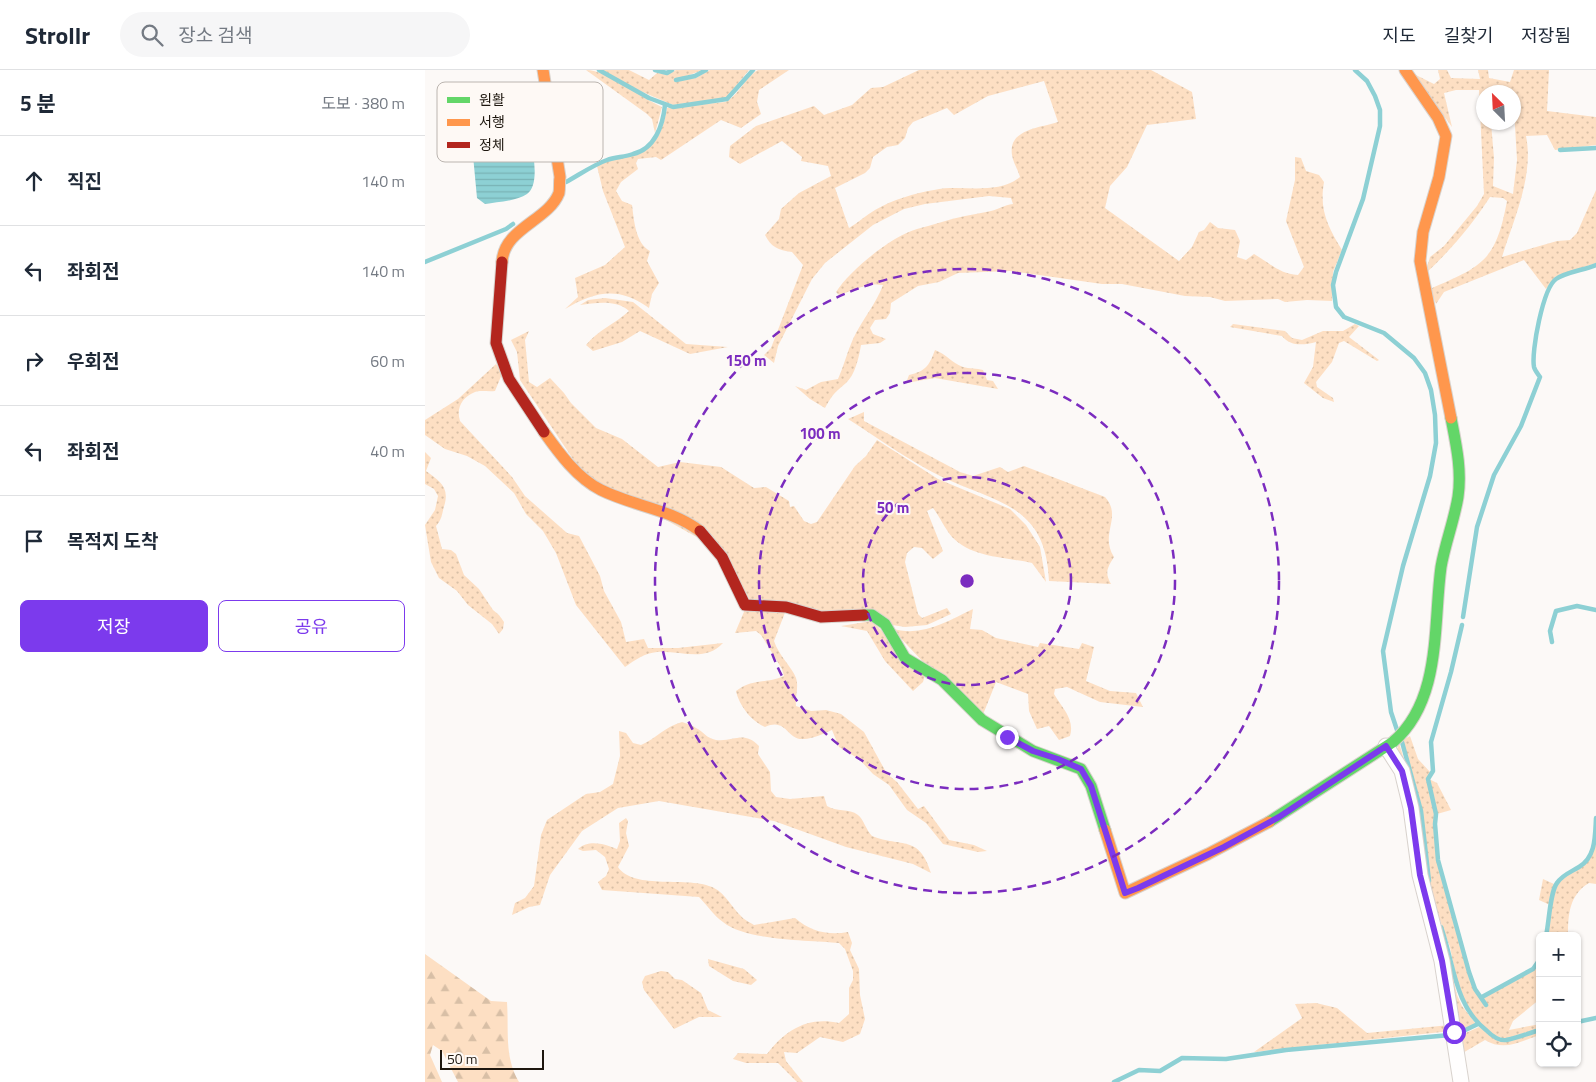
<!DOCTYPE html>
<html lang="ko">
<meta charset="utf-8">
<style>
body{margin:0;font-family:"Titillium Web","Noto Sans KR",sans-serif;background:#f6f6f7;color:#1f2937}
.controls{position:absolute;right:15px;bottom:15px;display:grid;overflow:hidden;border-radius:8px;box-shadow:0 1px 4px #0004}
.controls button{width:45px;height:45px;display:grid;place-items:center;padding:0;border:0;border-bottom:1px solid #e0e1e3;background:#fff;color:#1f2937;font:25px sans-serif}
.compass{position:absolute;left:1051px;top:15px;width:45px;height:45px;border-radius:50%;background:#fff;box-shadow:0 1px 4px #0004;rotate:336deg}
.scale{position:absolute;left:15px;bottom:12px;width:104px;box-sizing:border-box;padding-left:5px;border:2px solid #1e170f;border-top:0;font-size:14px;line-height:18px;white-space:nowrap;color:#1e170f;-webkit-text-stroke:4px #fef9f5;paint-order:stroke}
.stop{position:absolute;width:15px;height:15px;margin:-11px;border:4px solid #7c3aed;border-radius:50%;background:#fff}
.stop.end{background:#7c3aed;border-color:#fff;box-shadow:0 1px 5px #0008}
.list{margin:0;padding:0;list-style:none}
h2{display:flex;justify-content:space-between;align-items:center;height:65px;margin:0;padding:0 20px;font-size:21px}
h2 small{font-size:16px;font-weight:400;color:#747a83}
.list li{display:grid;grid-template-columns:32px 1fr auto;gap:15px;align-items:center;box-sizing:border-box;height:90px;padding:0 20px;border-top:1px solid #e0e1e3}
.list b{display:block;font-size:19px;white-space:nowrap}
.list em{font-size:16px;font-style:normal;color:#747a83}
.actions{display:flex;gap:10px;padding:15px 20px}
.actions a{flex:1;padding:11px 0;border:1px solid #7c3aed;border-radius:8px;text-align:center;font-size:18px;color:#7c3aed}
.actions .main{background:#7c3aed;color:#fff}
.icon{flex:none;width:28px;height:28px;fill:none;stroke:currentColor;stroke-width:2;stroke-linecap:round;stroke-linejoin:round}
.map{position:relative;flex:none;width:1171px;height:1012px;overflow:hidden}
header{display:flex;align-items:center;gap:30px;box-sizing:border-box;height:70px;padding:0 25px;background:#fff;border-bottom:1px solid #e0e1e3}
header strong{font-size:24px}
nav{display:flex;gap:28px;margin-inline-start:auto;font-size:18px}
.search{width:350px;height:45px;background:#f6f6f7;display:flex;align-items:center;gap:12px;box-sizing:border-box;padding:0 18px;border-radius:28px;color:#747a83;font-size:19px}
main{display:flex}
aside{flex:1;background:#fff}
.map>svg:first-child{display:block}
.grass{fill:url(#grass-dots);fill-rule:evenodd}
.forest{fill:url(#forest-firs)}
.water{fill:url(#water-rules)}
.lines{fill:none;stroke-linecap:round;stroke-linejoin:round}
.stream{stroke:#8dd0d4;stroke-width:4.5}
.street-casing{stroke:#d8d2cd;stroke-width:17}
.fast-casing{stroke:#d8d2cd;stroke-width:13}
.slow-casing{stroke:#d8d2cd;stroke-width:13}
.jam-casing{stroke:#d8d2cd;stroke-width:13}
.street{stroke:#fffefe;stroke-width:15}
.fast{stroke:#63d668;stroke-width:11}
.slow{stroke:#ff974d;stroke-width:11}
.jam{stroke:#b3261e;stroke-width:11}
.route{stroke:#7c3aed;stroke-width:6}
.ring{fill:none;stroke:#7b2cbf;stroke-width:2.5;stroke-dasharray:9 6}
.key{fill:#fef9f5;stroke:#bbb5b0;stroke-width:1}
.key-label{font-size:14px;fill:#1e170f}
.centre{fill:#7b2cbf;stroke:#fef9f5;stroke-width:2.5}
.ring-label{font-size:15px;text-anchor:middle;font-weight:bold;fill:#7b2cbf;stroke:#fef9f5;stroke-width:4;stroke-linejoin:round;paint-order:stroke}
</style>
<header>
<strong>Strollr</strong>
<div class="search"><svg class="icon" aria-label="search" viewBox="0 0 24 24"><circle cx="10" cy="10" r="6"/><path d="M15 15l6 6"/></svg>장소 검색</div>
<nav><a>지도</a><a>길찾기</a><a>저장됨</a></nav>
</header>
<main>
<aside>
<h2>5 분<small>도보 · 380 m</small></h2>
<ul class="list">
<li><svg class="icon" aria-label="ahead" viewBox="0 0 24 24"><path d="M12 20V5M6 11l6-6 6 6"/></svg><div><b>직진</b></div><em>140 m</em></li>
<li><svg class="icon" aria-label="left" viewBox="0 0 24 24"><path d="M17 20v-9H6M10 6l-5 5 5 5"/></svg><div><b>좌회전</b></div><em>140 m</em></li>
<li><svg class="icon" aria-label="right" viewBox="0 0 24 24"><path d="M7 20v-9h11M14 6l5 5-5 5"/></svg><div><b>우회전</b></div><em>60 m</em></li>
<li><svg class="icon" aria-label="left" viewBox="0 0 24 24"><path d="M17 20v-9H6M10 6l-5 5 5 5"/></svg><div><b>좌회전</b></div><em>40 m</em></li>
<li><svg class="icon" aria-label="arrive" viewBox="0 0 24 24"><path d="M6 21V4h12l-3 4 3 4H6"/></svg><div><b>목적지 도착</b></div></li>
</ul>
<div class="actions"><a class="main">저장</a><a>공유</a></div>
</aside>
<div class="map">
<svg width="1171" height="1012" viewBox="0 0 1171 1012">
<defs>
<pattern id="grass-dots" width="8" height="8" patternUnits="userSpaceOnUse" patternTransform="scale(1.25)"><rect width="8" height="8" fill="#fddfc3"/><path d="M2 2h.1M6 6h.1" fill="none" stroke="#d8bfa6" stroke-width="1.8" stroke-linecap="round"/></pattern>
<pattern id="forest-firs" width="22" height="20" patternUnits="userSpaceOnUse" patternTransform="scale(1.25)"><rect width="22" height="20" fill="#fddfc3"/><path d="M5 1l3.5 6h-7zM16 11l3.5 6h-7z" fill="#d8bfa6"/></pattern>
<pattern id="water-rules" width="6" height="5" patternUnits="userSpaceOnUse" patternTransform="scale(1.25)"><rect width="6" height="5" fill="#8dd0d4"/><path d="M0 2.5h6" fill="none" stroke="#79b2b5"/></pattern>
</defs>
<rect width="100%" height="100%" fill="#fcf9f7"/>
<g class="grass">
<path d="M161 0C183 0 216 28 237 37L230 63 227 49 222 44Z"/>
<polygon points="178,0 204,0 224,10 232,3 243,4 251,0 278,0 248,11 251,11 271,8 285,0 324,0 301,28 248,35 206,17"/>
<path d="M333 0H364L334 20 332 32 336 44 316 58 296 50 236 90 231 87 213 89 211 93 213 99 196 112 191 121 197 131 207 135C209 149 210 173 225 181L222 191 234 213 227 224 224 238C194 216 170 221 140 239L153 227 150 208 180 195 200 177 178 121 172 96C209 76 232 94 242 38L300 32C314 26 319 8 333 0Z"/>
<path d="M494 0H726L767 22 771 49 722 55 702 97 685 116 680 138 754 191 767 177 774 162 779 160 785 152 793 158 810 160 815 171 812 187 821 190 829 184C845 193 854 204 873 205L879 197 861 151 870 110V87L876 88 881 101 894 105 899 112C894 140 903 157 917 180L908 202 907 231 882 230 860 232 853 229 800 231 785 227 760 226 697 214H677L585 201 533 203 514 212 493 216 466 233 465 243 461 249 450 250 445 258 448 264 461 269 455 273 436 275C434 287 430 305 421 313 410 322 407 325 400 338L385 329 370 316 381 320 396 312 413 309C419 296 422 282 428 269 437 250 451 234 458 215L445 214 414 225 411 222C425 200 467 166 492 159 508 155 524 149 540 146 549 144 558 143 566 141 574 139 579 135 588 134L586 128 564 126 500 134 479 139 448 155 400 193 387 209 353 276 349 293 339 285 346 278 378 195 367 182C353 180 346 177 340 165L354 149 356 139 374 123 406 106 403 96 376 91 377 87 357 71 315 94 304 87 305 76 331 56 389 36 399 45 427 35 446 18 458 17ZM619 11 633 52C615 58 583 59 587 85 588 92 593 100 595 107 571 126 536 114 509 120 490 123 467 130 450 140 441 145 433 153 424 158L410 118 440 103 445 98 448 87 462 77 473 75 480 68 483 58 488 52 522 38 529 45 563 26Z"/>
<path d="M1013 0H1022L1026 8 1055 9 1053 0H1063L1064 8 1085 12 1089 0H1124L1122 41 1171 47V75L1130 80 1122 65 1101 66C1109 106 1089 148 1077 187L1132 171 1145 170 1152 163 1171 120V193L1130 207 1121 219 1099 190 1019 222 1011 234 1005 219C1058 196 1071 191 1082 131L1078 128 1065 127C1047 155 1025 181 1000 204L1005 187 1019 176 1052 136 1059 124 1054 20H1031L1019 23 1027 57 987 3 1009 14 1015 9ZM1064 17 1087 19 1088 22 1092 90 1088 124 1068 116 1069 88 1066 53 1058 52V22H1063Z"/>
<path d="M180 228 208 232 261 274 303 277 265 284 215 261 197 272 168 281 161 275C173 260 190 254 204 241 191 229 171 233 155 235L163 230Z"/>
<path d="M808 254 860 261 867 268 877 270 898 261H918L930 254 934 256 924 267 954 290 952 291 919 271 914 273 907 292 891 312 892 317 908 328 909 332 898 328 879 313 888 297 891 272C879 275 866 277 857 266L805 257Z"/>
<path d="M104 261 100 270 104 312 112 317 125 308 139 323 146 333 171 358 197 369 233 397 255 392 296 397 329 418 341 417 364 431 365 437 369 436 379 451 386 454 392 452 430 396 441 386 452 370 513 409 585 439 601 455 615 477 621 512 607 493C581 487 547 488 527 467 520 459 515 447 508 438L502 441 518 481 508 489 497 478 489 477 482 483 480 492 493 544 497 548 522 538 526 544 502 555 480 557 327 533 295 480 158 404 95 310 92 282 86 270Z"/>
<path d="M510 280C521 284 527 293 538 297 544 299 552 298 558 300L562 310 568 311 573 319 510 308 481 313 484 305C501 301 504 296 510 280Z"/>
<path d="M71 294 77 304 70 321C64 322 55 320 50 322 37 327 31 338 35 351L87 407 100 426 142 463 154 466 175 506 179 521 196 552 201 572 219 569 223 578H253L298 573C280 593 255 580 232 582 220 583 210 590 200 597L151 535 131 483 118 461 101 444 89 423 60 396 42 386 20 379 0 365V350L33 329Z"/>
<path d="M439 342V351L535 402 548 406 575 397 583 402 599 396 680 427C698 447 674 464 689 487 683 497 679 502 686 514L624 511C621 433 570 433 515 406 483 390 453 368 423 349Z"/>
<path d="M0 382 6 388 1 401C13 410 24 416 20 433 17 442 18 448 11 456L17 479 26 480 31 484 39 505 54 519 68 540 74 545 79 552 78 559 74 564 67 554 43 535 32 521 14 508 6 492 0 455 10 440 13 426 9 419 0 414Z"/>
<path d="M321 537 361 540 349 571C354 586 367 597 371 608 374 617 370 627 371 636L386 641 401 640 416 644 439 662 462 704 472 712 493 739 499 736 524 770 549 775 562 781 553 782 518 774 501 753 482 740 464 715 448 704 434 689 414 677 407 660C400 663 387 669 379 669 362 671 362 647 340 657 326 651 314 635 311 621 328 608 341 614 359 606L357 599 336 565 331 561 310 563Z"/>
<path d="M548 539 545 559 557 560 571 568 613 577 615 573 654 579 657 573 669 577 661 611 685 621 711 623 718 637 675 632 642 617 630 619 629 624C637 638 650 649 645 666L634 670 624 656 612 659 604 641 603 624 571 612 557 647 501 595 466 558C496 568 521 552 548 539Z"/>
<polygon points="447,551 500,605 498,612 488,621 460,591 442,561 416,556"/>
<path d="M257 652C262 654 267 655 271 658 279 662 281 668 291 670 310 672 318 660 334 676L333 684 345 702 346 721 351 727 365 729 399 726 402 736C411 742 424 738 433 745 439 750 441 760 447 766 477 778 494 764 506 803L488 794 421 777 349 751 234 731 193 738 157 761 125 805 115 835 104 837 87 845 90 833 100 828 109 816 116 765 122 750 161 724 175 722 188 714 195 686 194 661 201 663 208 673 216 675C232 668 239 657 257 652Z"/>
<polygon points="985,666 993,689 1006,703 1002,709 1009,738 1012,791 1049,920 1061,937 1058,928 1088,909 1106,902 1115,891 1115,929 1088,951 1084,960 1115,954 1115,958 1080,969 1068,965 1055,954 1040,936 1034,922 1025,877 1013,845 1005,815 997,741 978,670"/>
<polygon points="974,673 986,712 1002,815 1010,847 1022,880 1032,925 1037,936 1051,954 1032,961 972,680"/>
<polygon points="1004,709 1012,713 1026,740 1012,744"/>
<path d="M201 748 203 751 201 763 204 776 193 797C209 821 264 805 289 818 301 824 307 838 316 846 319 850 325 852 329 855L370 848C385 861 403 866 423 862L427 873 425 880 434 899 435 925 440 949 435 964 418 972 395 967 372 983 359 982 361 991 378 1012H372L353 993H321L308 989 313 983 342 984C360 960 383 946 414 953L424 944V918L428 910V901L420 879 414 873C384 870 321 871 298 852 289 846 282 835 274 827L177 820 173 812 181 806 184 799 180 787 171 780 158 781 153 779C164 769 180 774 192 779L195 771 194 753Z"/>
<path d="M1171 769V814L1164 813C1144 825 1143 845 1143 866H1123C1125 852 1126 822 1134 812 1148 793 1166 803 1171 769Z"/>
<polygon points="1118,809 1129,814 1125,835 1114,830"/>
<polygon points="283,889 319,899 332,910 326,915 308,911 284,896"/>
<polygon points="236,901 243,902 250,909 257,910 276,923 283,940 297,947 274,947 249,959 219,920 217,912 220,906"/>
<polygon points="891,933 912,938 942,963 1025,955 1026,961 829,982 877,948 870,934"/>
<path d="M1054 957 1076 972 1115 962V965C1095 971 1080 982 1060 970L1036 984 1034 966Z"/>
</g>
<path class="forest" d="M0 884 66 931 82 932C84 960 79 987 94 1012H33L17 981 8 975 5 985 17 1012H0Z"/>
<path class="water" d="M96 42 100 43C103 60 119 112 102 124 92 131 72 132 60 134L52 128 46 64 49 63 48 49Z"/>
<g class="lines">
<g class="stream">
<polyline points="174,0 224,28 248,37 302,29 328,0"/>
<polyline points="230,0 242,3 247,0"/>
<polyline points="930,0 942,11 950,26 955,40 955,56 938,129 911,202 908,215 911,237 919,247 959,263 989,288 1000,303 1006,320 1010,345 1011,373 1005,406 978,496 958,581 966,642 972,660"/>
<polyline points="251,10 270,6 281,0"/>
<polyline points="1135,80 1171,78"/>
<path d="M141 112C154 105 168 95 182 90 190 87 200 87 208 84 230 79 238 55 240 35"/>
<polyline points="0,192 81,159 88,154"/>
<path d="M1038 547 1052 457 1069 405 1096 356 1115 307C1113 304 1110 301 1109 297 1106 282 1118 218 1131 209 1141 202 1159 200 1171 195"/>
<polyline points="1037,555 1026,602 1006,672 1008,701 1003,709 1011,744 1010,754 1013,790 1044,902 1050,919 1061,935"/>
<polyline points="1127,572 1125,561 1131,541 1152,536 1171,540"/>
<polyline points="977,672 996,741 1004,811"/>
<path d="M1016 857C1029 893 1029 935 1061 960 1066 965 1074 971 1081 970 1092 968 1104 963 1115 960"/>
<path d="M1121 866C1124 853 1125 822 1132 813 1137 805 1146 802 1154 797 1171 787 1170 766 1171 748"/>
<polyline points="1057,927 1108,899 1115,889"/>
<polyline points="1152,952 1171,948"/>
<polyline points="1034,963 1053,954"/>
<polyline points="689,1012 714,1000 735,1001 757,988 801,989 861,980 1025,965"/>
</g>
<defs>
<polyline id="street" points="961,676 977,701 986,738 995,805 1017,891 1036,1012"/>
<g id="fast">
<polyline points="439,545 447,545 460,554 480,588 517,610 557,650 608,681 656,699 666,716 680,760"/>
<path d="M844 752 968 672C1017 630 1008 555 1016 497 1020 474 1029 451 1033 427 1037 400 1031 374 1026 348"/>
</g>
<g id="slow">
<polyline points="980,0 1013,48 1021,66 1014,107 998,162 995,191 1026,348"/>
<path d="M77 192C79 158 123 151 134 123 135 118 134 112 135 107L118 0"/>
<path d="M119 362C134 383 152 408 176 420 208 436 246 439 275 461"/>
<polyline points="680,760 700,823 783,784 844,752"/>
</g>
<g id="jam">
<polyline points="77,192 71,273 84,309 119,362"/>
<polyline points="275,461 297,487 320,535 361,537 396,547 439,545"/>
</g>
</defs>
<use href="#street" class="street-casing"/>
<use href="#fast" class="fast-casing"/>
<use href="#slow" class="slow-casing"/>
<use href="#jam" class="jam-casing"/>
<use href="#street" class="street"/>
<use href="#fast" class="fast"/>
<use href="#slow" class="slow"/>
<use href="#jam" class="jam"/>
</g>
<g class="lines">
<polyline class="route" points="582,667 608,681 633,689 656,699 666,716 700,823 713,818 799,777 854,747 961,676 977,701 986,738 995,805 1017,891 1029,962"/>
</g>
<g class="ring">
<circle cx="542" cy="511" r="104"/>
<circle cx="542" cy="511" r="208"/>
<circle cx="542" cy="511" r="312"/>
</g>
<rect x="12" y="12" width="166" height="80" rx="8" class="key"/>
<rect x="22" y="27" width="23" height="6" fill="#63d668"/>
<rect x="22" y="49" width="23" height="7" fill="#ff974d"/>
<rect x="22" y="72" width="23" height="6" fill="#b3261e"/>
<g class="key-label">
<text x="54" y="35">원활</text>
<text x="54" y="57">서행</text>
<text x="54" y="80">정체</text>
</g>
<circle cx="542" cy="511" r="8" class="centre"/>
<g class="ring-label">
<text x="321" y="296">150 m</text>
<text x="395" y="369">100 m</text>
<text x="468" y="443">50 m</text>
</g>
</svg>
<div class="controls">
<button>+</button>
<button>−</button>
<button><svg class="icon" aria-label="locate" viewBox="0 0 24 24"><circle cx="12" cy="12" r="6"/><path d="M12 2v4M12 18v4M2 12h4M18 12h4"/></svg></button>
</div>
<svg class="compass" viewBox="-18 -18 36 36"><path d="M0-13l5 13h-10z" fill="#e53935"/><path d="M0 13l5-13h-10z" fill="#747a83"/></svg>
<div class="scale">50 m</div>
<div class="stop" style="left:1029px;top:962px"></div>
<div class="stop end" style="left:582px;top:667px"></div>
</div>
</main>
